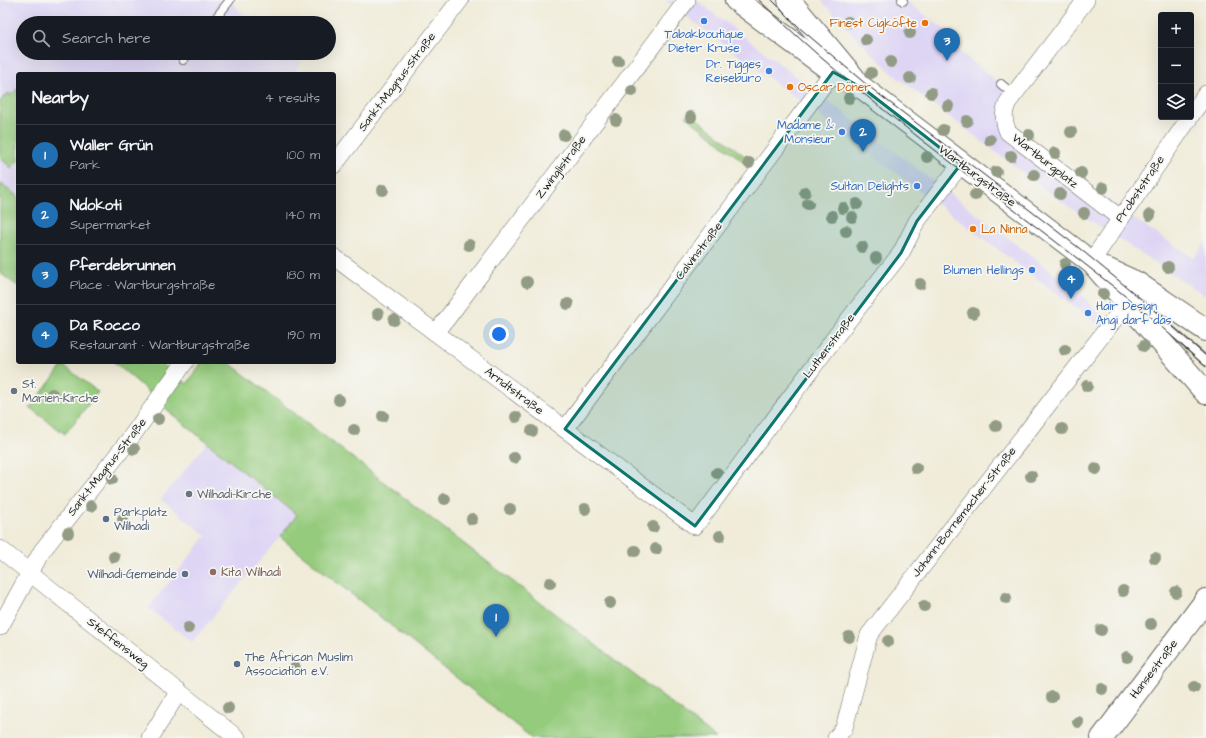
<!DOCTYPE html>
<meta charset="utf-8">
<style>
body{margin:0;font-family:"Architects Daughter",sans-serif;background:#242831;color:#f1f3f6}
.controls{position:absolute;right:12px;top:12px;display:grid;overflow:hidden;border-radius:4px;box-shadow:0 4px 16px #0002}
.controls button{width:36px;height:36px;display:grid;place-items:center;padding:0;border:0;border-bottom:1px solid #363941;background:#171b24;color:#f1f3f6;font:20px sans-serif}
.you{position:absolute;left:499px;top:334px;width:14px;height:14px;margin:-10px;border:3px solid #fff;border-radius:50%;background:#1a73e8;box-shadow:0 0 0 6px #1a73e833}
.badge{display:grid;place-items:center;width:26px;height:26px;border-radius:50%;background:#1f6fb2;color:#fff;font-size:13px;font-weight:700}
.pin{position:absolute;translate:-50% -33px;filter:drop-shadow(0 1px 2px #0008)}
.pin::after{content:'';position:absolute;top:21px;width:14px;height:12px;background:inherit;clip-path:polygon(0 0,100% 0,50% 100%)}
.list{margin:0;padding:0;list-style:none}
h2{display:flex;justify-content:space-between;align-items:center;height:52px;margin:0;padding:0 16px;font-size:17px}
h2 small{font-size:13px;font-weight:400;color:#9ea1a6}
.list li{display:grid;grid-template-columns:26px 1fr auto;gap:12px;align-items:center;box-sizing:border-box;height:60px;padding:0 16px;border-top:1px solid #363941}
.list b{display:block;font-size:15px;white-space:nowrap}
.list p{margin:0;font-size:13px;white-space:nowrap;color:#9ea1a6}
.list em{font-size:13px;font-style:normal;color:#9ea1a6}
.icon{flex:none;width:22px;height:22px;fill:none;stroke:currentColor;stroke-width:2;stroke-linecap:round;stroke-linejoin:round}
.map{position:relative;flex:none;width:1206px;height:738px;overflow:hidden}
.search{position:absolute;background:#171b24;box-shadow:0 4px 16px #0002;left:16px;top:16px;width:320px;height:44px;display:flex;align-items:center;gap:10px;box-sizing:border-box;padding:0 14px;border-radius:22px;color:#9ea1a6;font-size:15px}
.panel{position:absolute;background:#171b24;box-shadow:0 4px 16px #0002;left:16px;top:72px;width:320px;height:292px;border-radius:4px}
.map>svg:first-child{display:block}
.built{fill:#ded5f5}
.green{fill:#95cb7d;stroke:#58744c}
.lines{fill:none;stroke-linecap:round;stroke-linejoin:round}
.lane-casing{stroke:#66655e;stroke-width:10}
.street-casing{stroke:#66655e;stroke-width:18}
.secondary-casing{stroke:#66655e;stroke-width:24}
.lane{stroke:#fff;stroke-width:8}
.street{stroke:#fff;stroke-width:17}
.secondary{stroke:#fff;stroke-width:22}
.tram{stroke:#1c1c1c;stroke-width:1}
.tree{fill:#929b84}
.marked{fill:#0f766e;fill-opacity:0.2;stroke:#0f766e;stroke-width:3;stroke-linejoin:round}
.shop-dot{fill:#3f7fe0;stroke:#f6f6f2;stroke-width:1.5}
.food-dot{fill:#e8710a;stroke:#f6f6f2;stroke-width:1.5}
.worship-dot{fill:#6b7280;stroke:#f6f6f2;stroke-width:1.5}
.service-dot{fill:#5c6f8a;stroke:#f6f6f2;stroke-width:1.5}
.education-dot{fill:#8d6e63;stroke:#f6f6f2;stroke-width:1.5}
.labels{text-anchor:middle;dominant-baseline:central;stroke-width:3.5;stroke-linejoin:round;paint-order:stroke}
.food-label{font-size:12px;fill:#c56008;stroke:#f6f6f2;text-anchor:start}
.shop-label{font-size:12px;fill:#366cbe;stroke:#f6f6f2;text-anchor:end}
.street-label{font-size:12px;fill:#1c1c1c;stroke:#f6f6f2}
.worship-label{font-size:12px;fill:#5b616d;stroke:#f6f6f2;text-anchor:start}
.service-label{font-size:12px;fill:#4e5e75;stroke:#f6f6f2;text-anchor:start}
.education-label{font-size:12px;fill:#785e54;stroke:#f6f6f2;text-anchor:start}
</style>
<div class="map">
<svg width="1206" height="738" viewBox="0 0 1206 738">
<rect width="100%" height="100%" fill="#f6f6f2"/>
<filter id="ink" filterUnits="userSpaceOnUse"><feTurbulence type="fractalNoise" baseFrequency=".025" numOctaves="2"/><feDisplacementMap in="SourceGraphic" scale="8" xChannelSelector="R" yChannelSelector="G"/><feConvolveMatrix kernelMatrix="1 2 1 2 8 2 1 2 1" color-interpolation-filters="sRGB"/></filter>
<filter id="wash" filterUnits="userSpaceOnUse"><feTurbulence type="fractalNoise" baseFrequency=".012" numOctaves="4" result="noise"/><feDisplacementMap in="SourceGraphic" scale="16" xChannelSelector="R" yChannelSelector="G"/><feGaussianBlur stdDeviation="0.9" result="paint"/><feColorMatrix in="noise" values="0 0 0 0 0 0 0 0 0 0 0 0 0 0 0 0 0 1.4 0 .05"/><feComposite in="paint" operator="in"/></filter>
<g filter="url(#wash)">
<rect width="100%" height="100%" fill="#f0ecd9"/>
<g class="built">
<polygon points="0,0 229,0 253,23 23,23 23,53 292,53 302,61 292,74 18,74 18,197 0,183"/>
<polygon points="665,0 696,0 1080,293 1101,315 1104,329"/>
<polygon points="821,0 905,0 960,41 955,48 1016,96 1005,122 1122,211 1194,258 1206,241 1206,296 1062,202 894,75 852,34"/>
<polygon points="207,443 297,516 192,642 148,608 206,536 161,499"/>
</g>
<g class="green">
<polygon points="18,88 18,161 11,168 0,157 0,101 8,93 11,95"/>
<polygon points="691,114 751,161 751,165 749,166 687,117 687,115"/>
<polygon points="0,183 18,197 18,286 0,273"/>
<polygon points="114,362 159,362 187,384 202,362 228,362 716,738 532,738 280,537 297,515 173,415 140,384"/>
<polygon points="63,365 98,392 65,434 30,408"/>
</g>
</g>
<g filter="url(#ink)">
<g class="lines">
<defs>
<g id="lane">
<polyline points="902,0 903,1"/>
<polyline points="212,23 230,0"/>
<polyline points="183,60 189,53"/>
<polyline points="1001,84 1014,95"/>
<polyline points="1139,302 1206,361"/>
</g>
<g id="street">
<path d="M1086 0 1008 102C1003 113 1003 120 1008 132L1120 218"/>
<polyline points="1191,115 1206,94"/>
<polyline points="334,165 460,0"/>
<polyline points="334,257 695,526 839,332 901,253 917,221 961,164"/>
<polyline points="1091,262 1190,117"/>
<polyline points="436,333 687,0"/>
<polyline points="565,429 833,72"/>
<polyline points="0,549 237,738"/>
<polyline points="0,627 42,551 129,440 185,362"/>
<polyline points="150,738 179,691"/>
<polyline points="836,738 844,728 869,635 1127,303"/>
</g>
<g id="secondary">
<polyline points="736,0 833,72 864,89 1091,262 1137,283 1206,330"/>
<polyline points="789,0 854,78"/>
<polyline points="1095,266 1206,393"/>
<polyline points="1102,738 1206,600"/>
</g>
</defs>
<use href="#lane" class="lane-casing"/>
<use href="#street" class="street-casing"/>
<use href="#secondary" class="secondary-casing"/>
<use href="#lane" class="lane"/>
<use href="#street" class="street"/>
<use href="#secondary" class="secondary"/>
<g class="tram">
<path d="M759 0C865 105 989 188 1105 280 1140 307 1173 337 1206 367"/>
<polyline points="772,0 802,30 867,85 1079,248 1140,298 1206,356"/>
</g>
</g>
<g class="tree">
<circle cx="848" cy="22" r="6"/>
<circle cx="910" cy="33" r="6"/>
<circle cx="866" cy="40" r="6"/>
<circle cx="618" cy="61" r="6"/>
<circle cx="891" cy="62" r="6"/>
<circle cx="871" cy="73" r="6"/>
<circle cx="910" cy="78" r="6"/>
<circle cx="632" cy="91" r="6"/>
<circle cx="931" cy="93" r="6"/>
<circle cx="849" cy="98" r="6"/>
<circle cx="948" cy="106" r="6"/>
<circle cx="691" cy="117" r="6"/>
<circle cx="616" cy="120" r="6"/>
<circle cx="967" cy="121" r="6"/>
<circle cx="943" cy="130" r="6"/>
<circle cx="1071" cy="132" r="6"/>
<circle cx="564" cy="135" r="6"/>
<circle cx="1029" cy="135" r="6"/>
<circle cx="990" cy="140" r="6"/>
<circle cx="1055" cy="153" r="6"/>
<circle cx="1011" cy="156" r="6"/>
<circle cx="927" cy="157" r="6"/>
<circle cx="749" cy="163" r="6"/>
<circle cx="996" cy="172" r="6"/>
<circle cx="1081" cy="173" r="6"/>
<circle cx="1034" cy="175" r="6"/>
<circle cx="1103" cy="188" r="6"/>
<circle cx="383" cy="190" r="6"/>
<circle cx="805" cy="192" r="6"/>
<circle cx="1060" cy="194" r="6"/>
<circle cx="975" cy="195" r="6"/>
<circle cx="808" cy="204" r="6"/>
<circle cx="857" cy="204" r="6"/>
<circle cx="843" cy="208" r="6"/>
<circle cx="1084" cy="213" r="6"/>
<circle cx="1150" cy="215" r="6"/>
<circle cx="832" cy="216" r="6"/>
<circle cx="852" cy="217" r="6"/>
<circle cx="846" cy="231" r="6"/>
<circle cx="469" cy="245" r="6"/>
<circle cx="862" cy="247" r="6"/>
<circle cx="876" cy="258" r="6"/>
<circle cx="1065" cy="264" r="6"/>
<circle cx="1168" cy="267" r="6"/>
<circle cx="527" cy="282" r="6"/>
<circle cx="920" cy="284" r="6"/>
<circle cx="1103" cy="294" r="6"/>
<circle cx="568" cy="304" r="6"/>
<circle cx="973" cy="313" r="6"/>
<circle cx="378" cy="314" r="6"/>
<circle cx="394" cy="320" r="6"/>
<circle cx="1144" cy="346" r="6"/>
<circle cx="1065" cy="350" r="6"/>
<circle cx="1087" cy="386" r="6"/>
<circle cx="52" cy="394" r="6"/>
<circle cx="339" cy="400" r="6"/>
<circle cx="383" cy="416" r="6"/>
<circle cx="516" cy="417" r="6"/>
<circle cx="158" cy="419" r="6"/>
<circle cx="996" cy="426" r="6"/>
<circle cx="1062" cy="429" r="6"/>
<circle cx="354" cy="430" r="6"/>
<circle cx="532" cy="431" r="6"/>
<circle cx="134" cy="449" r="6"/>
<circle cx="514" cy="458" r="6"/>
<circle cx="916" cy="468" r="6"/>
<circle cx="1096" cy="469" r="6"/>
<circle cx="717" cy="473" r="6"/>
<circle cx="1031" cy="476" r="6"/>
<circle cx="112" cy="479" r="6"/>
<circle cx="445" cy="499" r="6"/>
<circle cx="91" cy="506" r="6"/>
<circle cx="510" cy="509" r="6"/>
<circle cx="585" cy="509" r="6"/>
<circle cx="123" cy="519" r="6"/>
<circle cx="472" cy="519" r="6"/>
<circle cx="653" cy="527" r="6"/>
<circle cx="68" cy="533" r="6"/>
<circle cx="720" cy="536" r="6"/>
<circle cx="656" cy="549" r="6"/>
<circle cx="635" cy="551" r="6"/>
<circle cx="114" cy="557" r="6"/>
<circle cx="1155" cy="558" r="6"/>
<circle cx="550" cy="583" r="6"/>
<circle cx="1123" cy="591" r="6"/>
<circle cx="1176" cy="592" r="6"/>
<circle cx="1006" cy="598" r="6"/>
<circle cx="610" cy="603" r="6"/>
<circle cx="924" cy="606" r="6"/>
<circle cx="1151" cy="624" r="6"/>
<circle cx="188" cy="628" r="6"/>
<circle cx="1101" cy="630" r="6"/>
<circle cx="849" cy="637" r="6"/>
<circle cx="888" cy="641" r="6"/>
<circle cx="1127" cy="657" r="6"/>
<circle cx="295" cy="668" r="6"/>
<circle cx="1194" cy="687" r="6"/>
<circle cx="1102" cy="689" r="6"/>
<circle cx="1052" cy="697" r="6"/>
<circle cx="228" cy="708" r="6"/>
<circle cx="1078" cy="722" r="6"/>
</g>
</g>
<path class="marked" d="M833 72 864 89 961 164 917 221 901 253 695 526 565 429Z"/>
<g class="shop-dot">
<circle cx="704" cy="21" r="4"/>
<circle cx="769" cy="71" r="4"/>
<circle cx="842" cy="132" r="4"/>
<circle cx="917" cy="186" r="4"/>
<circle cx="1032" cy="270" r="4"/>
<circle cx="1088" cy="313" r="4"/>
</g>
<g class="food-dot">
<circle cx="925" cy="23" r="4"/>
<circle cx="790" cy="87" r="4"/>
<circle cx="973" cy="229" r="4"/>
</g>
<g class="worship-dot">
<circle cx="14" cy="391" r="4"/>
<circle cx="189" cy="494" r="4"/>
</g>
<g class="service-dot">
<circle cx="106" cy="519" r="4"/>
<circle cx="185" cy="574" r="4"/>
<circle cx="237" cy="664" r="4"/>
</g>
<circle class="education-dot" cx="213" cy="572" r="4"/>
<g class="labels">
<g class="food-label">
<text x="917" y="23" text-anchor="end">Finest Cigköfte</text>
<text x="798" y="87">Oscar Döner</text>
<text x="981" y="229">La Ninna</text>
</g>
<g class="shop-label">
<text x="704" y="34" text-anchor="middle">Tabakboutique<tspan x="704" dy="14">Dieter Kruse</tspan></text>
<text x="761" y="64">Dr. Tigges<tspan x="761" dy="14">Reisebüro</tspan></text>
<text x="834" y="125">Madame &amp;<tspan x="834" dy="14">Monsieur</tspan></text>
<text x="909" y="186">Sultan Delights</text>
<text x="1024" y="270">Blumen Hellings</text>
<text x="1096" y="306" text-anchor="start">Hair Design<tspan x="1096" dy="14">Angi darf das</tspan></text>
</g>
<g class="street-label">
<text transform="translate(397 82) rotate(-53)">Sankt-Magnus-Straße</text>
<text transform="translate(1045 161) rotate(38)">Wartburgplatz</text>
<text transform="translate(561 167) rotate(-53)">Zwinglistraße</text>
<text transform="translate(977 176) rotate(37)">Wartburgstraße</text>
<text transform="translate(1140 189) rotate(-56)">Probststraße</text>
<text transform="translate(699 251) rotate(-53)">Calvinstraße</text>
<text transform="translate(829 346) rotate(-53)">Lutherstraße</text>
<text transform="translate(514 391) rotate(37)">Arndtstraße</text>
<text transform="translate(107 467) rotate(-52)">Sankt-Magnus-Straße</text>
<text transform="translate(964 512) rotate(-52)">Johann-Bornemacher-Straße</text>
<text transform="translate(118 643) rotate(38)">Steffensweg</text>
<text transform="translate(1154 669) rotate(-53)">Hansestraße</text>
</g>
<g class="worship-label">
<text x="22" y="384">St.<tspan x="22" dy="14">Marien-Kirche</tspan></text>
<text x="197" y="494">Wilhadi-Kirche</text>
</g>
<g class="service-label">
<text x="114" y="512">Parkplatz<tspan x="114" dy="14">Wilhadi</tspan></text>
<text x="177" y="574" text-anchor="end">Wilhadi-Gemeinde</text>
<text x="245" y="657">The African Muslim<tspan x="245" dy="14">Association e.V.</tspan></text>
</g>
<g class="education-label">
<text x="221" y="572">Kita Wilhadi</text>
</g>
</g>
</svg>
<div class="controls">
<button>+</button>
<button>−</button>
<button><svg class="icon" aria-label="layers" viewBox="0 0 24 24"><path d="M12 4l9 5-9 5-9-5zM3 14l9 5 9-5"/></svg></button>
</div>
<div class="you"></div>
<div class="pin badge" style="left:496px;top:637px">1</div>
<div class="pin badge" style="left:863px;top:152px">2</div>
<div class="pin badge" style="left:947px;top:61px">3</div>
<div class="pin badge" style="left:1071px;top:299px">4</div>
<div class="search"><svg class="icon" aria-label="search" viewBox="0 0 24 24"><circle cx="10" cy="10" r="6"/><path d="M15 15l6 6"/></svg>Search here</div>
<section class="panel">
<h2>Nearby<small>4 results</small></h2>
<ul class="list">
<li><span class="badge">1</span><div><b>Waller Grün</b><p>Park</p></div><em>100 m</em></li>
<li><span class="badge">2</span><div><b>Ndokoti</b><p>Supermarket</p></div><em>140 m</em></li>
<li><span class="badge">3</span><div><b>Pferdebrunnen</b><p>Place · Wartburgstraße</p></div><em>180 m</em></li>
<li><span class="badge">4</span><div><b>Da Rocco</b><p>Restaurant · Wartburgstraße</p></div><em>190 m</em></li>
</ul>
</section>
</div>
